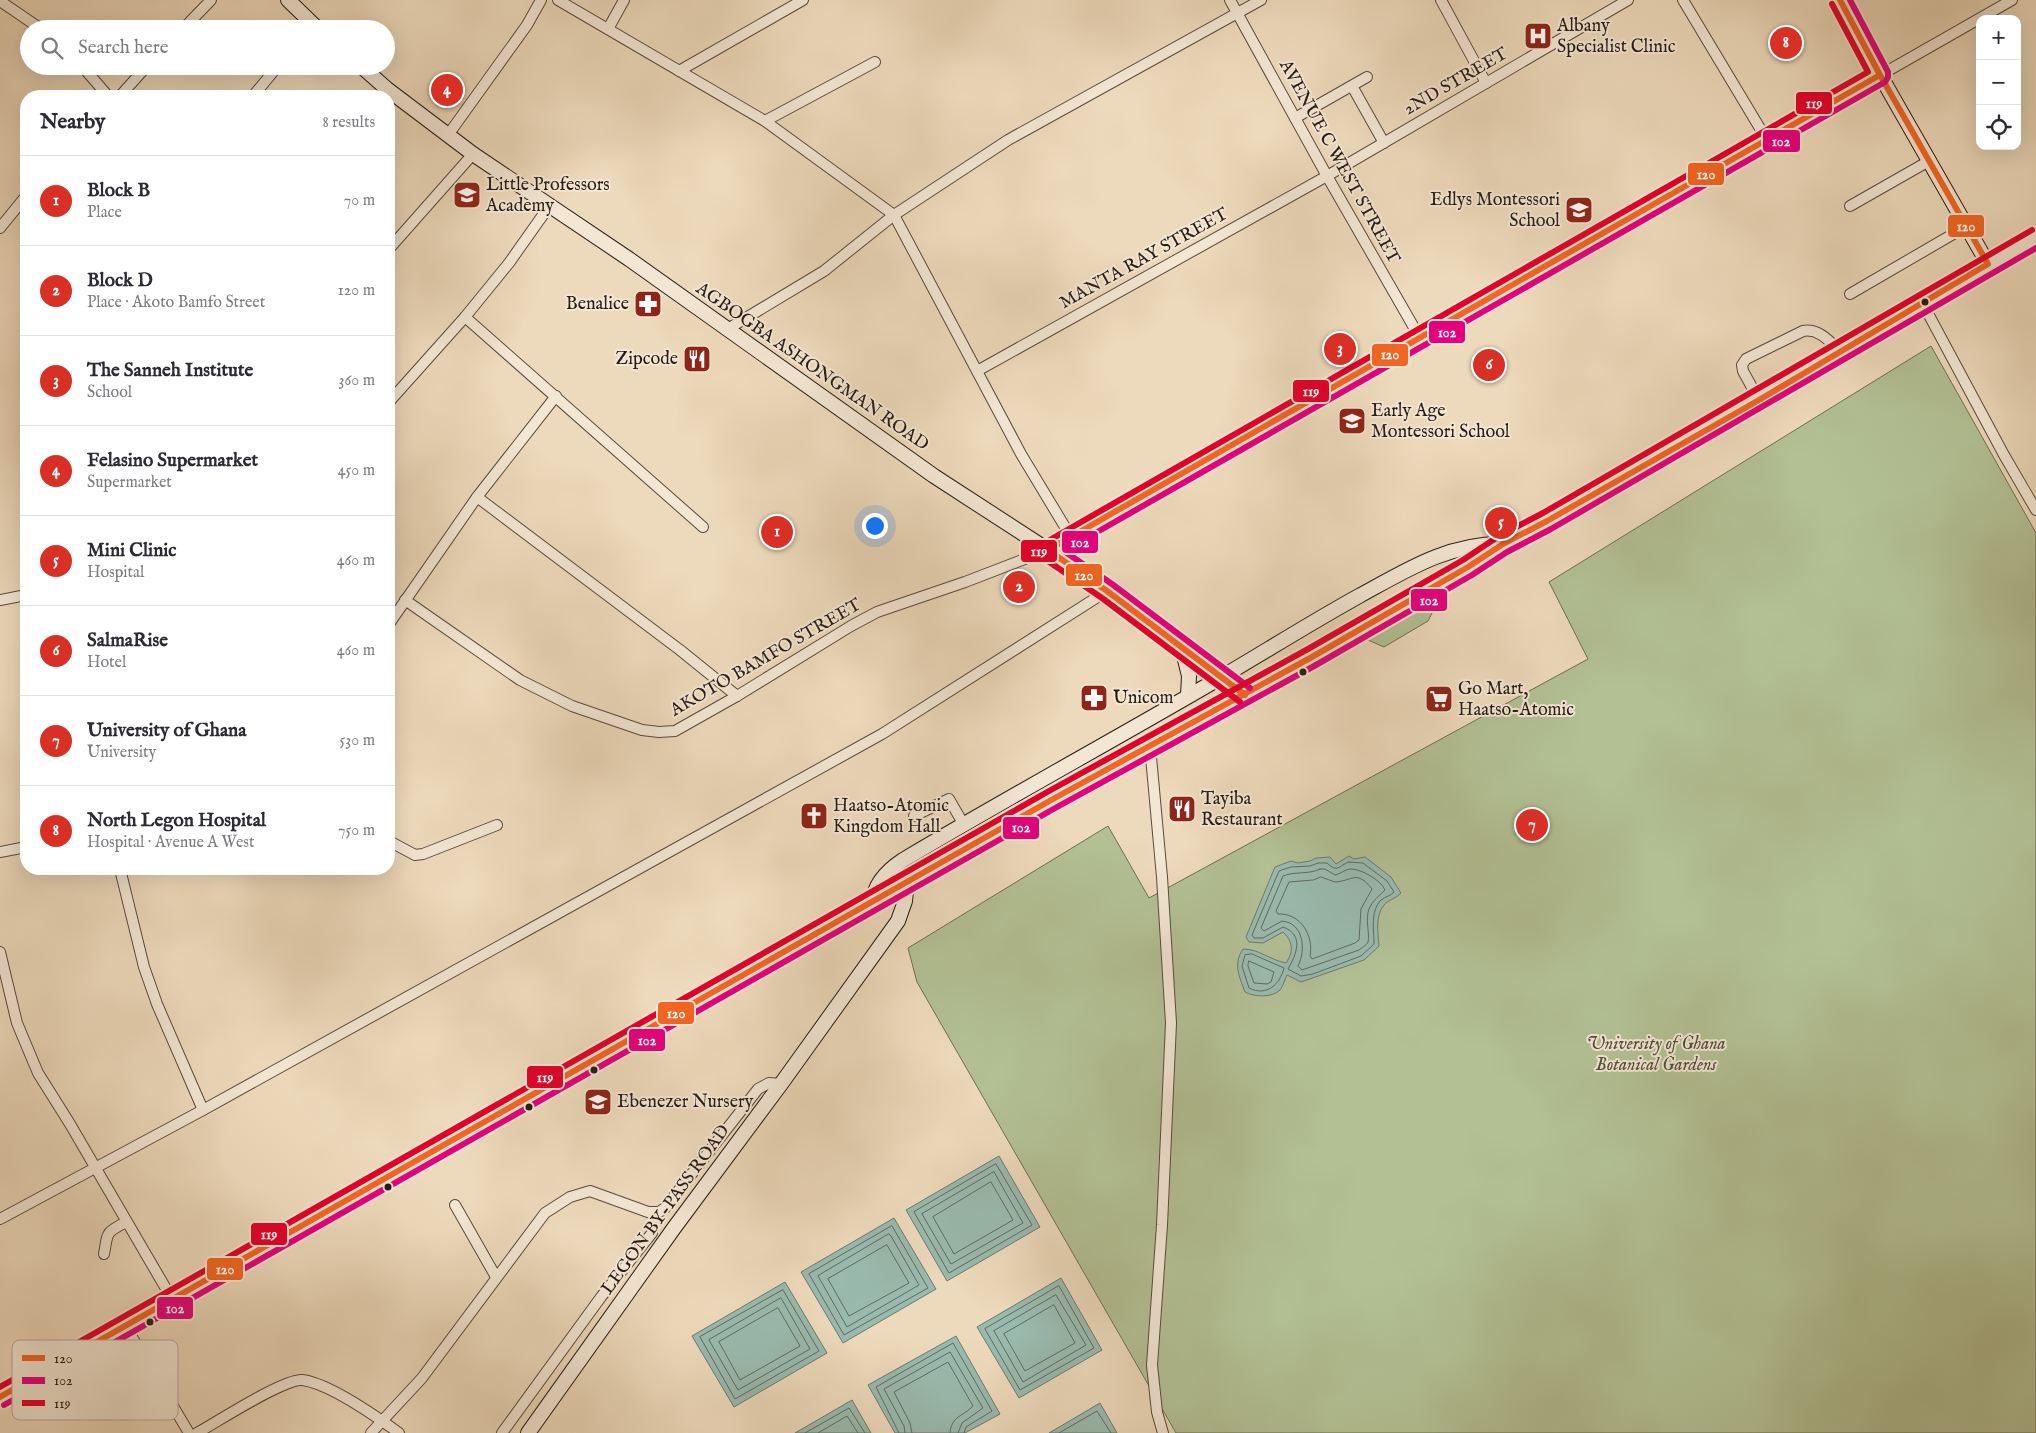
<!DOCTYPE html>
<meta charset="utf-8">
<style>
body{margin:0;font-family:"IM FELL English",serif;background:#f7f7f7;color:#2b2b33}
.controls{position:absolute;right:15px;top:15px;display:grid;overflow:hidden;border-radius:10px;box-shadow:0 5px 20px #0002}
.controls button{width:45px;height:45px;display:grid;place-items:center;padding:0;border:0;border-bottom:1px solid #e1e1e2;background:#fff;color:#2b2b33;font:25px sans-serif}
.you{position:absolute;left:874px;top:525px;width:18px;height:18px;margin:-12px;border:4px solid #fff;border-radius:50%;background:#1a73e8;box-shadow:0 0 0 8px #1a73e833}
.badge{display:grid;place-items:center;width:32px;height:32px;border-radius:50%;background:#d93025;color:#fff;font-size:16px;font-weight:700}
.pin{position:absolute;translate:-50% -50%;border:2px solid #fff;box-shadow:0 1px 5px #0006}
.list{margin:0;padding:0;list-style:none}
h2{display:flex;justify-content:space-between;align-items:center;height:65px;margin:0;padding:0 20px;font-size:21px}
h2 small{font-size:16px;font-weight:400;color:#7c7c81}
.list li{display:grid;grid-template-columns:32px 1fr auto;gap:15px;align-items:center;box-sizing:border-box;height:90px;padding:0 20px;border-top:1px solid #e1e1e2}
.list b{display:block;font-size:19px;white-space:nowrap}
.list p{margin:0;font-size:16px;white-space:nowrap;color:#7c7c81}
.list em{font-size:16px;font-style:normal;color:#7c7c81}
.icon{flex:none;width:28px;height:28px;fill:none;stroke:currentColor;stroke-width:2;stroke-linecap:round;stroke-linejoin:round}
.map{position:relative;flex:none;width:2036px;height:1433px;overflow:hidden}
.search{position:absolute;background:#fff;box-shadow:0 5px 20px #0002;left:20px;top:20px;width:375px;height:55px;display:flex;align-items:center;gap:12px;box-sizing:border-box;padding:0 18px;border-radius:28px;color:#7c7c81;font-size:19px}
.panel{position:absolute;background:#fff;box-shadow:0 5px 20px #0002;left:20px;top:90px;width:375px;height:785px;border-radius:20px}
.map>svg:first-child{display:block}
.green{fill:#b2c094;stroke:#6c6e55}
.water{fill:#99baae;stroke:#6b7a71}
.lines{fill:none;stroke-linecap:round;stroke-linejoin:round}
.shore{stroke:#606a62;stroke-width:1}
.street-casing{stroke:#584a3f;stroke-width:12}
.secondary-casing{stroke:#271b16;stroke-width:16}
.street{stroke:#f3e6d3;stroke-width:10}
.secondary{stroke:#f3e6d3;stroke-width:14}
.bus-1-casing{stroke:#f3e6d3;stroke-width:10}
.bus-2-casing{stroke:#f3e6d3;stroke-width:10}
.bus-3-casing{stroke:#f3e6d3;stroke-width:10}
.bus-1{stroke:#f26522;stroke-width:6}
.bus-2{stroke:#e5007d;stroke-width:6}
.bus-3{stroke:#e4002b;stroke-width:6}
.bus-dot{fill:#271b16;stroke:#f3e6d3;stroke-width:2}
.labels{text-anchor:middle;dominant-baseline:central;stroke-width:4;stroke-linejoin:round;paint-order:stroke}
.poi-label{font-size:18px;fill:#271b16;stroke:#f3e6d3;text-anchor:start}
.street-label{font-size:18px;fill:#271b16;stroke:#f3e6d3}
.park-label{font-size:18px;font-style:italic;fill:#514d3c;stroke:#f3e6d3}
.key{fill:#f3e6d3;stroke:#b6a99a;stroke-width:1}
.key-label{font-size:14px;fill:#271b16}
.line-badge{stroke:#f3e6d3;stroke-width:2}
.badge-label{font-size:14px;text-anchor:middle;font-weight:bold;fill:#fff}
</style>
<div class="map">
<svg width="2036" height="1433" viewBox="0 0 2036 1433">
<rect width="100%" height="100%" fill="#edd9bb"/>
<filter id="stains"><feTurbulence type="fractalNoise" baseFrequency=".004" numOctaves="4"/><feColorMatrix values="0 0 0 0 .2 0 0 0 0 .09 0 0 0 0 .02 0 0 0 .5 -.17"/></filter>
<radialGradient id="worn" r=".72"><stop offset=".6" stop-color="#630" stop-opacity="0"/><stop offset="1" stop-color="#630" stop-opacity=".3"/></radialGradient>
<g class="green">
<polygon points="1931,346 2036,533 2036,1433 1176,1433 917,982 908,948 1108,826 1149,898 1588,659 1549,582"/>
<polygon points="1424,600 1432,600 1436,605 1428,621 1384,647 1368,640 1367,633"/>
</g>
<g class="water">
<path d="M1349 856 1354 859 1365 857 1391 877 1401 893C1395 899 1388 900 1384 905 1375 916 1378 933 1379 946L1364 960 1301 982 1287 975C1285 979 1283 986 1280 990 1272 998 1254 997 1245 992 1239 976 1233 964 1243 949 1259 949 1270 960 1286 963 1294 951 1293 942 1283 932L1263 943 1249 942 1246 937 1275 867 1291 861 1298 863 1310 861 1316 858 1330 857 1336 864Z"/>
<polygon points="999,1156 1040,1227 947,1281 906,1210"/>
<polygon points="894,1218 936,1289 843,1343 801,1272"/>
<polygon points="1061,1278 1102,1350 1019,1398 977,1327"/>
<polygon points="785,1282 827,1353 734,1407 692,1336"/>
<polygon points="956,1336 1000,1414 965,1433 895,1433 868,1385"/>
<polygon points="852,1400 871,1433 795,1433"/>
<polygon points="1100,1403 1117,1433 1049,1433"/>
</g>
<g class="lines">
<g class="shore">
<path d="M1349 862 1363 863 1387 881 1394 892C1391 896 1386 896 1381 900 1370 912 1374 930 1374 944L1361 956 1313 974 1301 976 1288 969C1296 955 1305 935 1283 927L1263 938H1254L1252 935 1279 871 1291 867 1310 866 1318 863H1327C1338 873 1338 866 1349 862Z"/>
<path d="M1320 869H1325L1335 875C1341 874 1345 869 1351 869 1361 869 1381 880 1385 890 1379 896 1373 900 1369 909 1365 919 1370 934 1368 942 1367 945 1361 948 1359 950L1302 970 1298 966C1306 950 1304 923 1282 921L1264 931 1261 928 1283 876C1295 871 1308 875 1320 869Z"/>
<path d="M1321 877 1335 882C1353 881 1356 869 1372 889L1361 909 1359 940 1355 943 1312 959 1310 956C1314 936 1301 913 1278 914L1276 911 1289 882 1313 880Z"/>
<path d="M1252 954 1284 968C1280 984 1267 997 1249 988L1242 966 1245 955Z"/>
<polygon points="1249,961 1274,972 1271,982 1267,984 1254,983 1248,966"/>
<polygon points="996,1164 1032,1225 949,1273 914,1212"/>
<polygon points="994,1172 1023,1223 951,1264 922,1214"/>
<polygon points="991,1182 1013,1220 954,1254 933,1217"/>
<polygon points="892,1226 928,1288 844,1335 809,1274"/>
<polygon points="889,1234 891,1236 919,1285 847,1327 818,1276"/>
<polygon points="887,1245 909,1283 849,1316 828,1279"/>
<polygon points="1059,1286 1094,1348 1020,1390 985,1329"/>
<polygon points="783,1290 819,1351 735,1399 700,1337"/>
<polygon points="1056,1295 1086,1345 1023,1382 994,1331"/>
<polygon points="781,1298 810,1349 738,1390 709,1340"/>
<polygon points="1054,1305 1075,1343 1025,1371 1004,1334"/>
<polygon points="778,1308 800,1346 740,1380 719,1342"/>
<polyline points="805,1433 849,1408 865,1433"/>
<polyline points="818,1433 847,1416 858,1433"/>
<polyline points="899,1433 876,1387 953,1343 992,1411 966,1427 964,1433"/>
<polyline points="905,1433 904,1426 884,1389 950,1352 983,1408 962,1423 958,1433"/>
<path d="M912 1433 910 1423 894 1392 948 1362 973 1406C964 1416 951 1416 950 1433"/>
<polyline points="1059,1433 1097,1411 1111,1433"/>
</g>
<defs>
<g id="street">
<polyline points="558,0 765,121 894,215 1021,454 1071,537"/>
<polyline points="1230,0 1327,176 1420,338"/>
<polyline points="1441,0 1486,83"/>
<polyline points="1683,0 1767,140"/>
<polyline points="0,1 41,29"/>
<polyline points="183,29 211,0"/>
<polyline points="608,29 624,0"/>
<polyline points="82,66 108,96"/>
<polyline points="679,71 803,0"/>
<polyline points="1352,86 1384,143"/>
<polyline points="120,96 147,66"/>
<polyline points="253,96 278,66"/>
<polyline points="1295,118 1367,77"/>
<polyline points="765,121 875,62"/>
<polyline points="448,135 527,25 541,0"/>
<polyline points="1850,206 1929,161"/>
<polyline points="0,228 26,196"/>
<polyline points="389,249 473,154"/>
<polyline points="1850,294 1967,226"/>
<polyline points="1923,304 2004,455 2036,510"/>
<polyline points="465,317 703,527"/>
<polyline points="726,330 824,271 894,215 1008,140 1261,0"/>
<polyline points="977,371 1327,176 1628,0"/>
<path d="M1759 400 1743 371 1742 365 1746 359 1803 331C1819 328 1830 342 1841 352"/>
<polyline points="389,402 465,317 509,263 550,205"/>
<polyline points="477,497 680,650 737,696"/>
<polyline points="0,600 26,595"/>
<polyline points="405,600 520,680 572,706 642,730 659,732 675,731 737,696 851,626 877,612 965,582 1048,550 2012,0"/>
<polyline points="389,624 477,497 556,396"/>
<polyline points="1150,746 1162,877 1171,1023 1162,1225 1152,1365 1157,1412 1163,1433"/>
<polyline points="914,816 949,799 964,825"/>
<polyline points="389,841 415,855 423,854 497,825"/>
<polyline points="0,852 26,847"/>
<polyline points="120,869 144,967 157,1004 203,1110"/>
<polyline points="0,952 17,1023 38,1073 70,1124 172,1299"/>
<polyline points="455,1205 496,1277"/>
<polyline points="0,1219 203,1110 882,734 1107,591"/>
<path d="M104 1254C108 1232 105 1233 126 1222"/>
<polyline points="126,1327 189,1433"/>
<path d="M197 1433C217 1422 283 1379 302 1380 329 1383 377 1417 399 1433"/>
<polyline points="371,1433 422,1378 545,1213 570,1197 590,1191 648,1212 659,1212 665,1208 758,1089 769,1083 781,1084"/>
<polyline points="502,1433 601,1297 652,1233"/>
</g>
<g id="secondary">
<polyline points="288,0 318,29"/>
<polyline points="1840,0 1880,75 1988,264"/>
<polyline points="361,66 387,89 473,154 629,259 934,476 1048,550 1107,591 1245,695"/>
<polyline points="1182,647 1189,676 1188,696"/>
<path d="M873 902C874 883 888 870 903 860 1007 798 1114 740 1220 678 1266 651 1312 622 1359 596 1405 571 1448 543 1503 544"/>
<polyline points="0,1397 1053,799 1312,657 1468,567 1503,544 1547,521 2036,238"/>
<polyline points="528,1433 674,1228 781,1084 898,921 905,901 907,882"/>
</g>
</defs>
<use href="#street" class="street-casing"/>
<use href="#secondary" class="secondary-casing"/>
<use href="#street" class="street"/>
<use href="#secondary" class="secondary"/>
<defs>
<g id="bus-1">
<polyline points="1245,695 1107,591 1048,550 1880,75"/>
<polyline points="0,1397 1053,799 1312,657 1468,567 1503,544 1547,521 1759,400 1988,264 1880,75 1840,0"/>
</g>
<g id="bus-2">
<polyline points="1250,688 1112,584 1064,551 1885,82 1888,77 1888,72 1850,0"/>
<polyline points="4,1405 1057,807 1316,665 1472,575 1507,552 1551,529 2036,248"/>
</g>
<g id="bus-3">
<polyline points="1240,702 1102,598 1042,557 1039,551 1041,545 1868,72 1832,4"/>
<polyline points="0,1387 1049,791 1308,649 1463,560 1499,536 1543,513 2032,230"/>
</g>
</defs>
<use href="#bus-1" class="bus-1-casing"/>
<use href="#bus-2" class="bus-2-casing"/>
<use href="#bus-3" class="bus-3-casing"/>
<use href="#bus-1" class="bus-1"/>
<use href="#bus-2" class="bus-2"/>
<use href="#bus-3" class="bus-3"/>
</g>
<defs>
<symbol id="hospital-square" viewBox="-11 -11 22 22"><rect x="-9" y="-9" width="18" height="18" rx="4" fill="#8f2418" stroke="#f3e6d3"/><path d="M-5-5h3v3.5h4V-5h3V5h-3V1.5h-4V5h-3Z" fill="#fff"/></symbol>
<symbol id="school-square" viewBox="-11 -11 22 22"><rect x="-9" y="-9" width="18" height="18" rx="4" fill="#8f2418" stroke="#f3e6d3"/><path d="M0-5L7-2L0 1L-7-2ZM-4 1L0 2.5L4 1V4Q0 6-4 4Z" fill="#fff"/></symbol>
<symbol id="pharmacy-square" viewBox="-11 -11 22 22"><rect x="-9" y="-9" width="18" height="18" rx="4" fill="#8f2418" stroke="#f3e6d3"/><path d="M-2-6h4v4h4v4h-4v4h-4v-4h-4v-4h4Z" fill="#fff"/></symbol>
<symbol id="restaurant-square" viewBox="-11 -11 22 22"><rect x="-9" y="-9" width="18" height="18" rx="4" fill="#8f2418" stroke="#f3e6d3"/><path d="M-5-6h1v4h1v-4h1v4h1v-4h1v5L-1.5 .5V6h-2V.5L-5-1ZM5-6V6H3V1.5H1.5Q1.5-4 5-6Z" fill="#fff"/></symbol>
<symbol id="supermarket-square" viewBox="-11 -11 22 22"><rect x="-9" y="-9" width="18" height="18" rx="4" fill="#8f2418" stroke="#f3e6d3"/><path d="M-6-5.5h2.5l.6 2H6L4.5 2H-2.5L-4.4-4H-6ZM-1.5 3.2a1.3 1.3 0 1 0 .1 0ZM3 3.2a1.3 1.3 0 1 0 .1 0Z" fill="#fff"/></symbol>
<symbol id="church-square" viewBox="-11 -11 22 22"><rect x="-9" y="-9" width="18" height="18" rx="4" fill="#8f2418" stroke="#f3e6d3"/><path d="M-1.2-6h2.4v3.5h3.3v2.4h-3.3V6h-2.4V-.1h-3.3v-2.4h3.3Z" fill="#fff"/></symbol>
</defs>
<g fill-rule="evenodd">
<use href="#hospital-square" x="1522" y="20" width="32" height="32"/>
<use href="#school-square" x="451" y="179" width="32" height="32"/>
<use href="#school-square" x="1563" y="194" width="32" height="32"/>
<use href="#pharmacy-square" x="632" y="288" width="32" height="32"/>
<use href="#restaurant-square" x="681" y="343" width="32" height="32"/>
<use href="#school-square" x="1336" y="405" width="32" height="32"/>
<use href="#pharmacy-square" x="1078" y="682" width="32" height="32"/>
<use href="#supermarket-square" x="1423" y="683" width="32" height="32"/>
<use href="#restaurant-square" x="1166" y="793" width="32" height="32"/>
<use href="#church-square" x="798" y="800" width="32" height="32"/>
<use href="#school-square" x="582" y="1086" width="32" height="32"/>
</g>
<g class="bus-dot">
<circle cx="1925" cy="302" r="4.5"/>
<circle cx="1303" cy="672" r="4.5"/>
<circle cx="594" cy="1070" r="4.5"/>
<circle cx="529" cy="1107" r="4.5"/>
<circle cx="388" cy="1187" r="4.5"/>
<circle cx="150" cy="1322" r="4.5"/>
</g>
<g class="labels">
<g class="poi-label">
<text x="1557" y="26">Albany<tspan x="1557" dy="21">Specialist Clinic</tspan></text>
<text x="486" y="185">Little Professors<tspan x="486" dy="21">Academy</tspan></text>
<text x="1560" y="200" text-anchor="end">Edlys Montessori<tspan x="1560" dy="21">School</tspan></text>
<text x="629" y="304" text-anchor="end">Benalice</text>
<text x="678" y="359" text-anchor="end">Zipcode</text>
<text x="1371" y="411">Early Age<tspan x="1371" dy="21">Montessori School</tspan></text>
<text x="1458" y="689">Go Mart,<tspan x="1458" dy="21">Haatso-Atomic</tspan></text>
<text x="1113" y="698">Unicom</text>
<text x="1201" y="799">Tayiba<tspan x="1201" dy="21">Restaurant</tspan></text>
<text x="833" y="806">Haatso-Atomic<tspan x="833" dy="21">Kingdom Hall</tspan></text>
<text x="617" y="1102">Ebenezer Nursery</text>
</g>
<g class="street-label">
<text transform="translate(1456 82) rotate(-30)">2ND STREET</text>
<text transform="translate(1339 162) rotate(61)">AVENUE C WEST STREET</text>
<text transform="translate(1144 259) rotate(-29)">MANTA RAY STREET</text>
<text transform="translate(812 367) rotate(35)">AGBOGBA ASHONGMAN ROAD</text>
<text transform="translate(766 658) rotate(-30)">AKOTO BAMFO STREET</text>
<text transform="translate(666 1210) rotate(-54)">LEGON BY-PASS ROAD</text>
</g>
<g class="park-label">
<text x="1656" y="1044">University of Ghana<tspan x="1656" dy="21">Botanical Gardens</tspan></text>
</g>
</g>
<rect x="12" y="1340" width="166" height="80" rx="8" class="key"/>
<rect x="22" y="1355" width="23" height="6" fill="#f26522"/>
<rect x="22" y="1377" width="23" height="7" fill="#e5007d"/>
<rect x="22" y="1400" width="23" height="6" fill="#e4002b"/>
<g class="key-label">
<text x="54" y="1363">120</text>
<text x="54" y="1385">102</text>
<text x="54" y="1408">119</text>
</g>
<g class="line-badge">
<rect x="1795" y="91" width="38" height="24" rx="5" fill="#e4002b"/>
<rect x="1762" y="129" width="39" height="24" rx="5" fill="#e5007d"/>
<rect x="1687" y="162" width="38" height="24" rx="5" fill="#f26522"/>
<rect x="1947" y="214" width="38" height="24" rx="5" fill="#f26522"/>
<rect x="1428" y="320" width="38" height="24" rx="5" fill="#e5007d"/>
<rect x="1371" y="343" width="38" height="24" rx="5" fill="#f26522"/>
<rect x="1292" y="379" width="38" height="24" rx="5" fill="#e4002b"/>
<rect x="1061" y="530" width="38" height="24" rx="5" fill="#e5007d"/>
<rect x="1020" y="539" width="38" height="24" rx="5" fill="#e4002b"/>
<rect x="1065" y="563" width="38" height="24" rx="5" fill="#f26522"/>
<rect x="1410" y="588" width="38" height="24" rx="5" fill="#e5007d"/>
<rect x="1002" y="816" width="38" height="24" rx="5" fill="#e5007d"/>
<rect x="657" y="1001" width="38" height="24" rx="5" fill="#f26522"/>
<rect x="628" y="1028" width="38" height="24" rx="5" fill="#e5007d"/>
<rect x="526" y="1065" width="38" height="24" rx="5" fill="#e4002b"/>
<rect x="250" y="1222" width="38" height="24" rx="5" fill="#e4002b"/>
<rect x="206" y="1257" width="38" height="24" rx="5" fill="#f26522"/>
<rect x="156" y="1296" width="38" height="24" rx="5" fill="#e5007d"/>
</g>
<g class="badge-label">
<text x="1814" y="108">119</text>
<text x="1781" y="146">102</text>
<text x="1706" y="179">120</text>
<text x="1966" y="231">120</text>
<text x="1447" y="337">102</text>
<text x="1390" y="359">120</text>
<text x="1311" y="396">119</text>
<text x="1080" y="547">102</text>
<text x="1039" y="556">119</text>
<text x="1084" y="580">120</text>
<text x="1429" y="605">102</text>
<text x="1021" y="832">102</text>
<text x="676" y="1018">120</text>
<text x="647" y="1045">102</text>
<text x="545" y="1082">119</text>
<text x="269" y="1239">119</text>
<text x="225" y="1274">120</text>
<text x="175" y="1313">102</text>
</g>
<rect width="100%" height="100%" filter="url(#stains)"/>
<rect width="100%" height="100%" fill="url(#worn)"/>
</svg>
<div class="controls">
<button>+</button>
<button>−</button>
<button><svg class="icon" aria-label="locate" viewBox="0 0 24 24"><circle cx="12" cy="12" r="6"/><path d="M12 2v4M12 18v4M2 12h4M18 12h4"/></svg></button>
</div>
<div class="you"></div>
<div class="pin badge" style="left:777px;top:532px">1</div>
<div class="pin badge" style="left:1019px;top:587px">2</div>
<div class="pin badge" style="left:1340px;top:349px">3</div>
<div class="pin badge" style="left:447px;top:90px">4</div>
<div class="pin badge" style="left:1501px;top:523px">5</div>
<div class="pin badge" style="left:1489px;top:365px">6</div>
<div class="pin badge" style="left:1532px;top:825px">7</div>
<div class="pin badge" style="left:1786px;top:43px">8</div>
<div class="search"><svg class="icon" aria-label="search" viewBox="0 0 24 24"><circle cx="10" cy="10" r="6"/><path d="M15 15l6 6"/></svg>Search here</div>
<section class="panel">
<h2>Nearby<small>8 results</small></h2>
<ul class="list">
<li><span class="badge">1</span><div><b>Block B</b><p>Place</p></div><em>70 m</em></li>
<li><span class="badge">2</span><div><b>Block D</b><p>Place · Akoto Bamfo Street</p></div><em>120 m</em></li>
<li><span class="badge">3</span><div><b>The Sanneh Institute</b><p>School</p></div><em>360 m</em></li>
<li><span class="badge">4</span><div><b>Felasino Supermarket</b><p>Supermarket</p></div><em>450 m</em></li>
<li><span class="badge">5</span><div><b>Mini Clinic</b><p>Hospital</p></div><em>460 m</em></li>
<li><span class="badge">6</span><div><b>SalmaRise</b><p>Hotel</p></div><em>460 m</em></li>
<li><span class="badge">7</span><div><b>University of Ghana</b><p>University</p></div><em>530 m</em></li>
<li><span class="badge">8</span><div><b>North Legon Hospital</b><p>Hospital · Avenue A West</p></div><em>750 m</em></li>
</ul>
</section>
</div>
